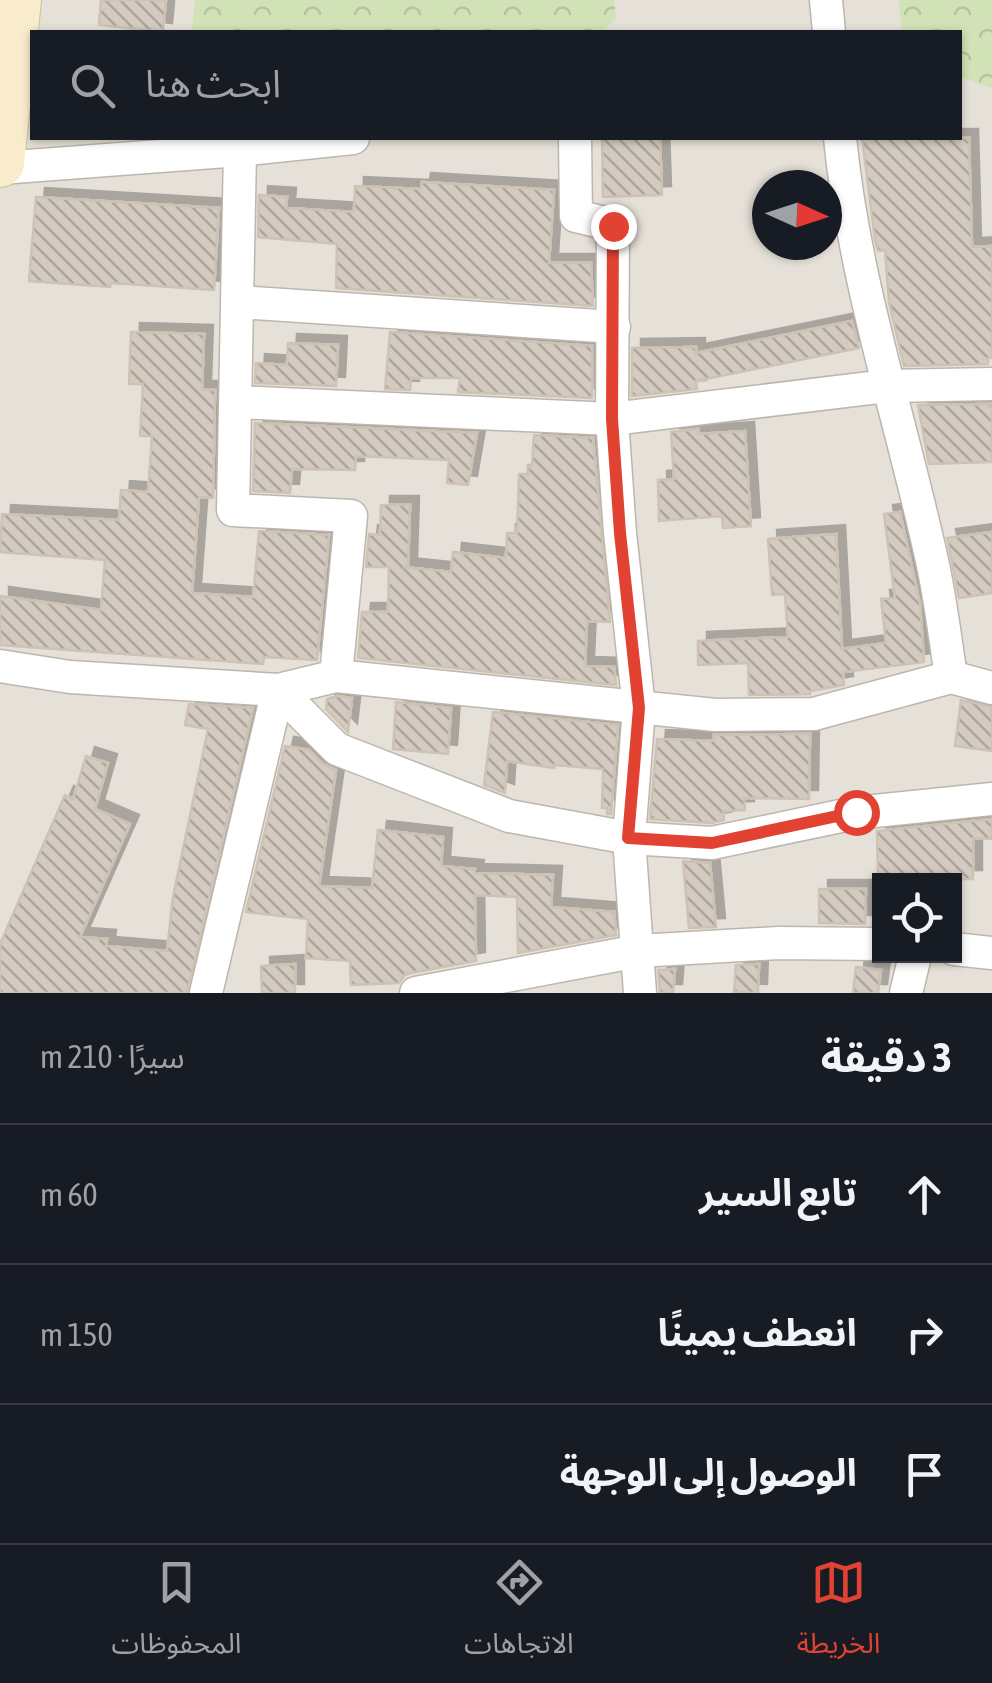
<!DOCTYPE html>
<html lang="ar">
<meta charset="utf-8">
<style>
body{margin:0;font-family:"Asap Condensed","Noto Sans Arabic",sans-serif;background:#20242c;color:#f1f3f6;direction:rtl}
.controls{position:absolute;right:30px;bottom:30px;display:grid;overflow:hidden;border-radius:0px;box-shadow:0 2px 8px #0004}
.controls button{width:90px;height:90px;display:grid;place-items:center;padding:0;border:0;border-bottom:2px solid #363941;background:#171b24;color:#f1f3f6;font:50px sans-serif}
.compass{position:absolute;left:752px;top:170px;width:90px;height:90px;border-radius:50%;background:#171b24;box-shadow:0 2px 8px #0004;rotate:93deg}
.stop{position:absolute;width:30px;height:30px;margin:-22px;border:8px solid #e24231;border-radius:50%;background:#fff}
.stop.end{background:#e24231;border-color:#fff;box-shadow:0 2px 10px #0008}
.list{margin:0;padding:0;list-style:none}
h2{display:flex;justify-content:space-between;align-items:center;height:130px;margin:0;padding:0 40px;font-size:42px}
h2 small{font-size:32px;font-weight:400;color:#9ea1a6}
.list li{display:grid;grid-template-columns:65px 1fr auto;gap:30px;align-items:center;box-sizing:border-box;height:140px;padding:0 40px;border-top:2px solid #363941}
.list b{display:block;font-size:38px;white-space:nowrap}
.list em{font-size:32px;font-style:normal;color:#9ea1a6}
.icon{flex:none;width:55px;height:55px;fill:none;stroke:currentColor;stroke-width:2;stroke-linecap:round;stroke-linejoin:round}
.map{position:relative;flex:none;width:992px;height:993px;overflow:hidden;direction:ltr}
.search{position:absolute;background:#171b24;box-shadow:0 2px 8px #0004;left:30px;right:30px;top:30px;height:110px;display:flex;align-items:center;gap:25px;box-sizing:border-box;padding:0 35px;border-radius:0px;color:#9ea1a6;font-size:38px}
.sheet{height:550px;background:#171b24}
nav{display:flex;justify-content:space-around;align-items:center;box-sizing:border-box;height:140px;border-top:2px solid #363941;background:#171b24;font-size:28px;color:#9ea1a6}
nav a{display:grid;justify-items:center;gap:5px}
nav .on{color:#e24231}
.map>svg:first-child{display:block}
.residential{fill:#e6e1d8;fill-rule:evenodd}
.forest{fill:url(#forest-crowns)}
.building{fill:url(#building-back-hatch);stroke:#cdc2b4;stroke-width:2.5;filter:url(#shadow)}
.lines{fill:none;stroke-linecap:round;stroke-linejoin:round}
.street-casing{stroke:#bdb6ad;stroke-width:35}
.secondary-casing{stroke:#cdbe9e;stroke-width:50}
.street{stroke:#fff;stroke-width:32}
.secondary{stroke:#f9eccd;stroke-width:48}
.route{stroke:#e24231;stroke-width:12}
</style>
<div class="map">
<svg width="992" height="993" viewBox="0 0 992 993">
<defs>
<pattern id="forest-crowns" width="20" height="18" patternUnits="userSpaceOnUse" patternTransform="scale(2.5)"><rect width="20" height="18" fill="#d1e2b7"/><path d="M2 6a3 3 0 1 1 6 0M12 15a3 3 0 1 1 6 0" fill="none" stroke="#b5c39e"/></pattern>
<pattern id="building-back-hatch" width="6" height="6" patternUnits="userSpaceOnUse" patternTransform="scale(2.5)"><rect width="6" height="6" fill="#d3cac0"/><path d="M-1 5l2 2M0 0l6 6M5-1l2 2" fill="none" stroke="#ada59d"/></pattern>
<filter id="shadow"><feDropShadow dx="9" dy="-9" stdDeviation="0" flood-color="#0004"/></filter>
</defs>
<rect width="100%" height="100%" fill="#f3efe9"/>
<path class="residential" d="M0 0H992V993H0ZM32 32H960V138H32ZM767 185H827V245H767ZM880 881H954V956H880Z"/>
<g class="forest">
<polygon points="195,0 614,0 616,19 601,32 192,32"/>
<polygon points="899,0 992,0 992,88 960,77 960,32 902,32"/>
</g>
<g class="building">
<polygon points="101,0 166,0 163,32 99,25"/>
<polygon points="602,138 660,138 662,195 603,197"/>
<polygon points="862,138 969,138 972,247 992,246 992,358 988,358 988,364 904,366 889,302 885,250 878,251 875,240"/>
<polygon points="422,182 554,190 549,263 591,263 593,306 336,288 337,244 258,237 259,195 287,197 286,208 354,212 355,186 421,189"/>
<polygon points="36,197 219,208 214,290 111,283 110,287 29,281"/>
<polygon points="852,321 859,348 696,381 697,389 632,396 632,348 696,347 696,353"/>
<polygon points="131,332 204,334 202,390 215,390 213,498 199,497 192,593 253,597 259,531 329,535 317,660 264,657 263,664 0,645 0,596 101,610 105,560 0,552 2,514 119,520 121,490 148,492 152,436 140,436 143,384 129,384"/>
<polygon points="390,332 592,346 592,398 458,392 460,378 411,378 410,390 385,389"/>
<polygon points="288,343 338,345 336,386 255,383 256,363 287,365"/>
<polygon points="992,404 992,462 929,464 918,405"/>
<polygon points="255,423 477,433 468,485 447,483 449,460 356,456 355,470 292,469 290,493 253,491"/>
<polygon points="698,429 698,434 745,431 751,526 723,528 722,516 659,521 658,480 674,479 671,432"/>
<polygon points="534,435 593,438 610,622 587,621 585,666 614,667 616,685 358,658 362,612 388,612 389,567 366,567 369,534 380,535 381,505 410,505 408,567 403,567 451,572 453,552 506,558 507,533 517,533 519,474 528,474 528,466 532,466"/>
<polygon points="900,512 920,604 924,662 843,672 844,685 810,691 810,694 749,695 748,663 698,665 698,641 788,637 785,594 772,595 768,539 836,534 842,649 886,643 881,599 895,598 884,514"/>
<polygon points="992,532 992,593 959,598 947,538"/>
<polygon points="337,696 352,698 348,732 326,709 327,699"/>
<polygon points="961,700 992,707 992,751 955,746"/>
<polygon points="396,702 451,708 448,754 393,749"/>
<polygon points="189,704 253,708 187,993 0,993 0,944 65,795 73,799 86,756 108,763 95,809 130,824 80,937 107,939 106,946 167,951 173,897 208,729 185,725"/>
<polygon points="493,712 618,725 611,814 607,814 607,808 602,808 603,769 554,765 554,768 507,761 505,793 484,785"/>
<polygon points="810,734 809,799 744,798 745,810 723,811 724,820 711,823 650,819 657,739 714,741 714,735"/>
<polygon points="285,746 309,750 323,764 336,770 319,886 372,888 378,830 443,837 441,866 475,869 474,873 553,875 551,907 614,912 616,935 518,953 517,897 475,895 476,961 405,974 399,983 351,985 350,961 306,958 308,919 246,912"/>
<polygon points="992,819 992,839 973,838 973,879 878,880 877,831"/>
<polygon points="683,861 710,863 716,927 689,928"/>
<polygon points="819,889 866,889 865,924 819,923"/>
<polygon points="295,964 295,993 262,993 261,966"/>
<polygon points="759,964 758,993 734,992 736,965"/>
<polygon points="856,967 881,970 878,993 853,993"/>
<polygon points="675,969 673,993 660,993 658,970"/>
</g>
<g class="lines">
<defs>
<g id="street">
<polyline points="826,0 829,32"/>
<polyline points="575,138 576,216 613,225 612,419 620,533 639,708 629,838 640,993"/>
<path d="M840 138C854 280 900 417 931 556 940 595 945 637 951 677"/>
<polyline points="240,150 233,510 351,516 336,676"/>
<polyline points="0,168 240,150 353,138"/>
<polyline points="239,302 614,327"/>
<polyline points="236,402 612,419 887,386 992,384"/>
<polyline points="0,666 70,677 278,690 336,676 715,715 814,714 951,677 992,688"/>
<polyline points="278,690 337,749 509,816 629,838 712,843 855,813 992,799"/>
<polyline points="954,949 992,953"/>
<polyline points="206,993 278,690"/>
<polyline points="416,993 638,951 778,943 880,944"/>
<polyline points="906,993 915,956"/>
</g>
<polyline id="secondary" points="0,163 17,0"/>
</defs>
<use href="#street" class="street-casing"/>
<use href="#secondary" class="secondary-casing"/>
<use href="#street" class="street"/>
<use href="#secondary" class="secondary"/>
</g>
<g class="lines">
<polyline class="route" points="613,226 612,419 620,533 639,708 628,838 712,843 856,812"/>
</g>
</svg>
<div class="controls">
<button><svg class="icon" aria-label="locate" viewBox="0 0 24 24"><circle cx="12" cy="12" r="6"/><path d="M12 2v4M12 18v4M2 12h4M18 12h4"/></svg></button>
</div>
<svg class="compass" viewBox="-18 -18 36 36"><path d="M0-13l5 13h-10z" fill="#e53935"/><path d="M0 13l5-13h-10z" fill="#9ea1a6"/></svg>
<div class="stop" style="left:856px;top:812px"></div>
<div class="stop end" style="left:613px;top:226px"></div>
<div class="search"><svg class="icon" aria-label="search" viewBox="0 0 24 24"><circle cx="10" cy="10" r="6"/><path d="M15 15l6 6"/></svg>ابحث هنا</div>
</div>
<section class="sheet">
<h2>3 دقيقة<small>سيرًا · 210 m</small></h2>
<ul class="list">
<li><svg class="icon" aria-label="ahead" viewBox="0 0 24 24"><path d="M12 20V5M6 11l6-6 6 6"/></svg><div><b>تابع السير</b></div><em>60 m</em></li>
<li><svg class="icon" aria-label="right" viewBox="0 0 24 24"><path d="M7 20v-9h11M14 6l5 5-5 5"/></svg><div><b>انعطف يمينًا</b></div><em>150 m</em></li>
<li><svg class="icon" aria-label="arrive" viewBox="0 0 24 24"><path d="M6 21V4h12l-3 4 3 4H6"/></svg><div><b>الوصول إلى الوجهة</b></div></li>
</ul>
</section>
<nav>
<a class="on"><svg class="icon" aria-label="map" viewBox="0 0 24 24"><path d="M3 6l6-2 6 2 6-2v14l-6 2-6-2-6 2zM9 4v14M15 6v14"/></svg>الخريطة</a>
<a><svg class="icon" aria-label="directions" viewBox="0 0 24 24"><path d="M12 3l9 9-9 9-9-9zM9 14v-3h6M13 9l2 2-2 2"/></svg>الاتجاهات</a>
<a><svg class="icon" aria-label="saved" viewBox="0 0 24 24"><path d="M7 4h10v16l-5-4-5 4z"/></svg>المحفوظات</a>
</nav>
